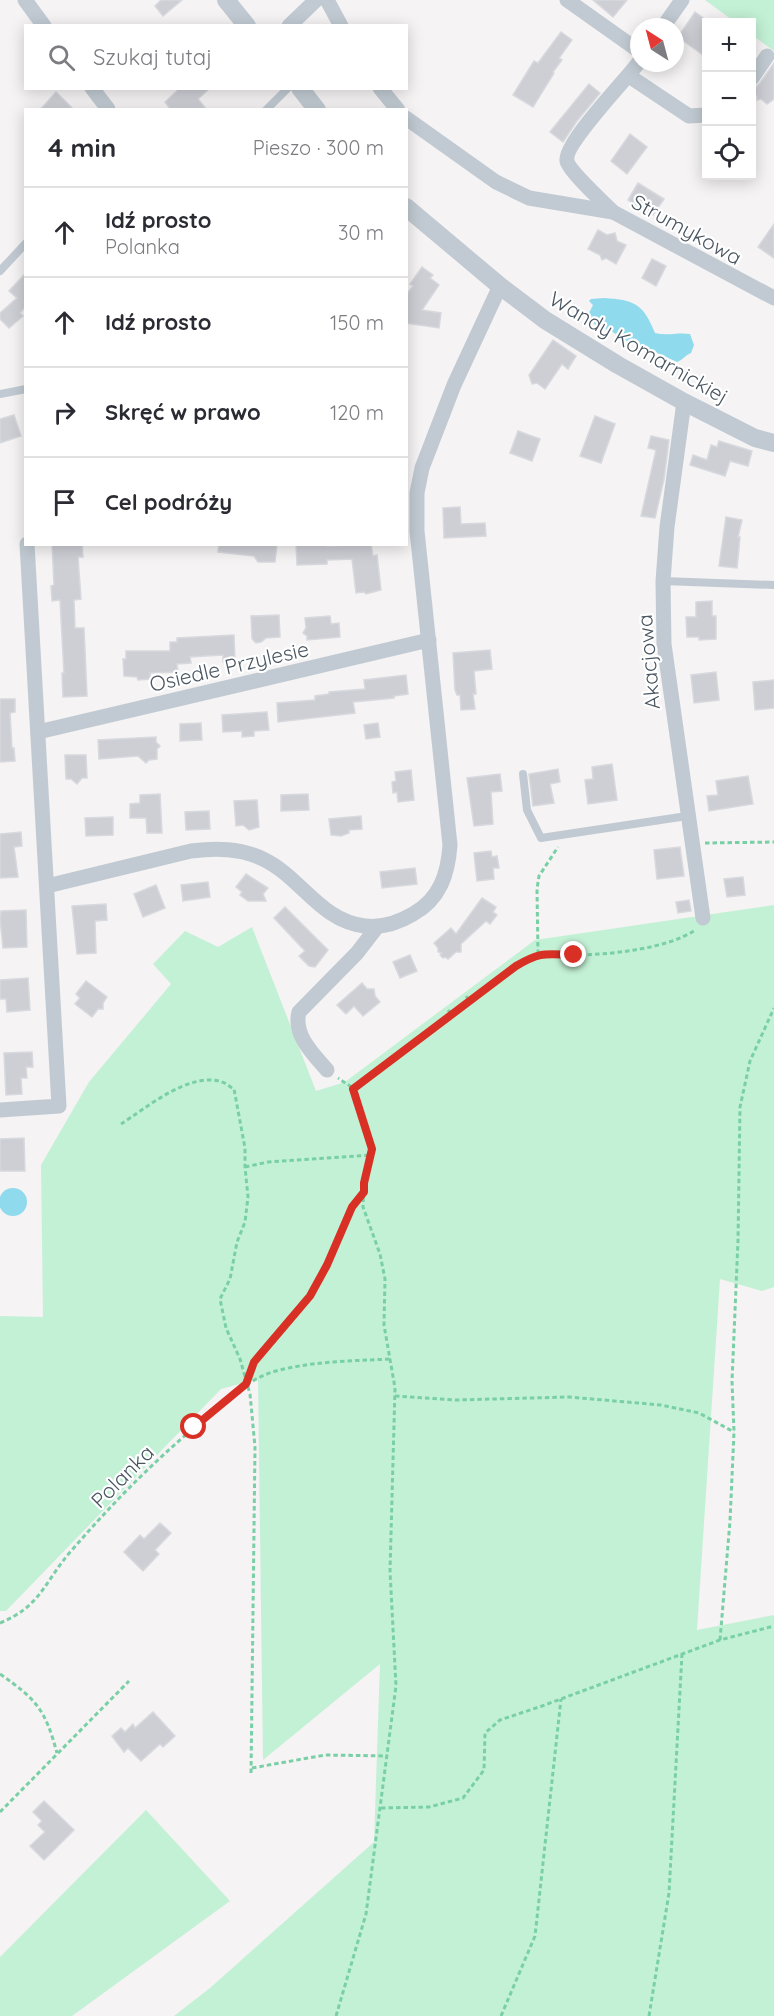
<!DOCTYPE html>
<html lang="pl">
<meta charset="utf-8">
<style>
body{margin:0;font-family:Quicksand,sans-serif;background:#f2f2f3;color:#2b2b33}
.controls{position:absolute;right:18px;top:18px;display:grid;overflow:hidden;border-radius:0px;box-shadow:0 3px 15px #0003}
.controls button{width:54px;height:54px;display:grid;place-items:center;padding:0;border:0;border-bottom:2px solid #e1e1e2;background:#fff;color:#2b2b33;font:30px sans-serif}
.compass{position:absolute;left:630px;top:18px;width:54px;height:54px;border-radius:50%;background:#fff;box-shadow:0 3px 15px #0003;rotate:324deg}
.stop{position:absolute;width:18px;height:18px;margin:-14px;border:4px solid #d93025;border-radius:50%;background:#fff}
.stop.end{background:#d93025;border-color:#fff;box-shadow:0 2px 6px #0008}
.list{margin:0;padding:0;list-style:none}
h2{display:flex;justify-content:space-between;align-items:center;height:78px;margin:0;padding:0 24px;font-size:26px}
h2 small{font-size:20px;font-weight:400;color:#7c7c81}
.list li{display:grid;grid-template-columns:39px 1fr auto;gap:18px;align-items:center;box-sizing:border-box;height:90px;padding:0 24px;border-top:2px solid #e1e1e2}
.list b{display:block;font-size:22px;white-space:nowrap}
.list p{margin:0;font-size:20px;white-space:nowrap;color:#7c7c81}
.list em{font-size:20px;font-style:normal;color:#7c7c81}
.icon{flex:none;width:33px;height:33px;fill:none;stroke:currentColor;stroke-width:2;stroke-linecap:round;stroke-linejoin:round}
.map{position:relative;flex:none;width:774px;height:2016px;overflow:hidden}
.search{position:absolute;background:#fff;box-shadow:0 3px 15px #0003;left:24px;top:24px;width:384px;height:66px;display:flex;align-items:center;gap:15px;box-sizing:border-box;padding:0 21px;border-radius:0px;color:#7c7c81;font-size:22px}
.panel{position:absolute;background:#fff;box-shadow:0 3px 15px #0003;left:24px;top:108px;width:384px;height:438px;border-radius:0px}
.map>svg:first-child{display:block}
.green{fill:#c3f1d5}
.water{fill:#90daee}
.building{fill:#cdcfd5;stroke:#d7d9de;stroke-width:1.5}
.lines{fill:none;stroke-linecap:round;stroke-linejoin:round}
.path{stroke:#7ad0a6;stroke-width:3;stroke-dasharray:4.5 3;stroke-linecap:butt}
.service{stroke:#c1cad2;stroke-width:8}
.minor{stroke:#c1cad2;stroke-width:15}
.tertiary{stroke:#c1cad2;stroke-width:18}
.route{stroke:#d93025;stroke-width:8}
.labels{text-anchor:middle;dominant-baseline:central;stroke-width:4.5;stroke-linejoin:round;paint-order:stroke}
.street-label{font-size:21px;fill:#4a5661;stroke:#fff}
</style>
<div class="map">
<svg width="774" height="2016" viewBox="0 0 774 2016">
<rect width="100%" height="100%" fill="#f5f3f3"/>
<g class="green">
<polygon points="705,0 774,0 774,51 752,35 752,22 735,22"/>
<polygon points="774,905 774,1287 762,1291 720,1279 697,1630 774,1615 774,2016 174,2016 210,1988 374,1842 380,1664 263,1760 258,1379 221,1389 6,1611 0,1611 0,1316 43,1317 41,1165 89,1082 171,984 153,964 185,931 218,947 252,927 316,1091 345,1082 535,940"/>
<polygon points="146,1810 230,1901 72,2016 0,2016 0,1957"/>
</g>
<g class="water">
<path d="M604 298C634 300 643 303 655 333 667 336 678 332 690 334L694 345 691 353C685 355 683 360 677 362L640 345 628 342 611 331 596 325 588 319 583 310 589 313 593 305 589 301 591 299Z"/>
<circle cx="13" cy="1202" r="14"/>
</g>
<g class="building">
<polygon points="161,0 182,0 163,16 155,6"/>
<polygon points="593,0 627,0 613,17"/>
<polygon points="695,12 706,20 706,57 678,37"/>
<polygon points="561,32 572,40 559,58 562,60 553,72 554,73 533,107 513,95 534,61 538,63"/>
<polygon points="774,63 774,99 767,104 761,99 757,100 757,96 752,91 760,83"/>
<polygon points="589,84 600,93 577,121 563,142 550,132"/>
<polygon points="180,88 210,88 198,99 207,110 171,110 165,102"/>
<polygon points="56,92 74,110 40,110"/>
<polygon points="630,134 647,147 627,174 611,161"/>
<polygon points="638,183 664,199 653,215 628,200"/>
<polygon points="774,224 774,258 758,247"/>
<polygon points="598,230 607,235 615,233 617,241 626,245 616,264 606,258 602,260 600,255 588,249"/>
<polygon points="652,259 666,266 656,286 642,278"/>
<polygon points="422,267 433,275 430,278 439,285 422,310 441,313 439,328 406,323 406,295 413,286 410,284"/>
<polygon points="26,273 26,306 20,313 23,316 9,328 0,319 0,313 17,298 9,291"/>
<polygon points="553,340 576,356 568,369 562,364 545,389 537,383 532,384 529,375"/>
<polygon points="14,415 21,436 0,443 0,419"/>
<polygon points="595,416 615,424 601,463 580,456"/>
<polygon points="518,431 540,439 532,461 510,453"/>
<polygon points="651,436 669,440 664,479 655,518 641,516 656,450 648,448"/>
<polygon points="719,441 752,451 748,466 730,461 725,476 690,465 693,455 707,460 711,445 717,447"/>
<polygon points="460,507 461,524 485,523 486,536 444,538 443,508"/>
<polygon points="726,517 742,520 738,537 740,537 737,568 719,566"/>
<polygon points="52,544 82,544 83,557 78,557 81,599 74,600 75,628 84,628 87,696 63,697 62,673 64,673 60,600 52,601 51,586 54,585"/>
<polygon points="219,544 277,544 275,562 258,562 254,556 218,552"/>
<polygon points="296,544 327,544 327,546 371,544 373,556 377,555 381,590 366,594 364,592 356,593 352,559 327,560 327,564 297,565"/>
<polygon points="712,601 712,616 716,616 716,639 699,640 699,637 687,637 686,617 696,617 696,602"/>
<polygon points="279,615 280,637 266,638 261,642 256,643 252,639 251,616"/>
<polygon points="330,616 331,624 339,623 340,637 307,640 307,636 303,633 306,628 305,618"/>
<polygon points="234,635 235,661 223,662 223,655 190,657 191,663 177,664 178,672 150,673 151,679 138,680 137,677 124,676 123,659 126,659 126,651 170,651 170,642 177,642 177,638"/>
<polygon points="490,650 492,669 474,671 476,694 473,694 475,709 461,710 460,695 457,695 455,690 453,653"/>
<polygon points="716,672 719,700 694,703 691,675"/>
<polygon points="406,675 408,694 394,696 394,698 353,702 355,713 278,722 277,703 315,700 315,696 329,694 329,692 365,689 364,680"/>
<polygon points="774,680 774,708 755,710 753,682"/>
<polygon points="0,699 15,699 15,712 10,713 12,748 14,748 15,761 0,762"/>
<polygon points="267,712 269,730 254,731 254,736 242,737 242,731 223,732 222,715"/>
<polygon points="201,723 202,740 180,741 180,724"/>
<polygon points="378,723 380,737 366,739 364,725"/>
<polygon points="156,737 156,742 160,746 157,749 157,759 149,760 146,763 138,756 99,759 98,740"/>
<polygon points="65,755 86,755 87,778 82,778 77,784 71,779 66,779"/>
<polygon points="612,764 617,800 588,804 585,780 593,779 592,767"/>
<polygon points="558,769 560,782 550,784 554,803 533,806 529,774"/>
<polygon points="411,770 414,800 398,802 397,792 393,793 392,782 396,781 395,772"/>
<polygon points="500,774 502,791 491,792 493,824 474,826 467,778"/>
<polygon points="748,776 753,804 709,811 707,796 718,795 716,781"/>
<polygon points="160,794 162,833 147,833 146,818 130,818 130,804 140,803 140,795"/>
<polygon points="308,794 309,810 281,811 281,795"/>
<polygon points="257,800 259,827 249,830 243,825 236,826 234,801"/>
<polygon points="209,811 210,829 186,830 185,812"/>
<polygon points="361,816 362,829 349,830 349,833 341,836 331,835 329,819"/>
<polygon points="113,817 113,835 86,836 85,818"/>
<polygon points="21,832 22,846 14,847 18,877 0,878 0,834"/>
<polygon points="680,847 684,876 657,879 654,850"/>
<polygon points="491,851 492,857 497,856 499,868 493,868 494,879 477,881 474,853"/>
<polygon points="415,868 417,884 382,888 380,872"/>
<polygon points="246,874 268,888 263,894 266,901 248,901 240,895 242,892 236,887"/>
<polygon points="743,877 745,895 727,897 724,879"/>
<polygon points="208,882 210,897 183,901 181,885"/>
<polygon points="156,885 165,908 143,917 134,894"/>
<polygon points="482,898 496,907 493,912 497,915 490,924 486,921 461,944 461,952 456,952 448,959 445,957 443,958 440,955 442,953 438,952 438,948 434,943 451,928 456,934"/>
<polygon points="689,900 691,911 678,913 676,902"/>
<polygon points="106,904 107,920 95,921 96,953 77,954 72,906"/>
<polygon points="285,907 328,950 315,967 309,966 299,956 305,951 274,918"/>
<polygon points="26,910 27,947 3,948 0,919 1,911"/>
<polygon points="410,955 417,971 400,978 393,962"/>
<polygon points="28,978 30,1010 7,1012 6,999 0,999 0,980"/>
<polygon points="86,981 107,997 103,1003 103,1009 98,1009 92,1017 75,1004 80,998 76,994"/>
<polygon points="362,983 367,989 374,989 375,996 380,1002 363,1016 354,1006 346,1014 337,1005"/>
<polygon points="32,1052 33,1067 26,1067 27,1078 21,1078 22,1094 6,1095 4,1053"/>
<polygon points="24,1138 25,1171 0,1171 0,1139"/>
<polygon points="160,1523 171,1533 155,1550 159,1554 143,1571 124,1552 140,1535 144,1539"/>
<polygon points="153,1712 175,1736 163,1747 160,1744 141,1761 128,1748 124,1752 112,1736 121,1728 125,1732 133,1724 135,1728"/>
<polygon points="44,1801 74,1830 44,1860 30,1846 45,1832 38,1825 42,1821 33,1812"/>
</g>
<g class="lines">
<g class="path">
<polyline points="705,843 774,842"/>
<polyline points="538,954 537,889 539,876 558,847"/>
<polyline points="466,996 470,1002"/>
<polyline points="448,1010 452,1015"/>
<path d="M353 1088 516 966C542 951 546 956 574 955 607 955 668 949 695 930"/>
<path d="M121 1124C146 1108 190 1071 222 1082 226 1083 230 1087 234 1089L245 1148V1167L248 1197 245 1222 237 1242 230 1279 220 1299 226 1328 240 1359 250 1394 255 1447 251 1775"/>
<polyline points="245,1167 268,1162 371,1155"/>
<polyline points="247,1382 253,1362 310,1296 327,1265 352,1207 363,1193"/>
<polyline points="395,1396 456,1400 569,1397 661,1405 699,1413 734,1432"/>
<path d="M0 1623C42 1606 45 1580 72 1550 115 1500 161 1454 212 1413 232 1396 250 1378 276 1371 313 1361 352 1361 390 1359"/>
<polyline points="720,1640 730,1521 734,1432 732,1381 738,1241 740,1107 750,1061 774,1008"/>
<path d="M0 1674C37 1700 45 1709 57 1753"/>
<polyline points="252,1768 325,1755 388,1756"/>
<polyline points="381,1808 429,1807 463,1798 484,1770 485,1733 500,1720 542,1706 720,1640 774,1626"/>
<polyline points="0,1812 129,1681"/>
<polyline points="336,2016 366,1914 396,1686 390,1571 395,1388 384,1325 385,1279 380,1254 363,1207 364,1183 372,1149 360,1106 353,1093 353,1088 338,1078"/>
<polyline points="501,2016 535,1936 561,1699"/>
<polyline points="649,2016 669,1893 682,1654"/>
</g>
<g class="service">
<polyline points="266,110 288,88"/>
<polyline points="0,271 26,243"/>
<polyline points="0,394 26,389"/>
<polyline points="663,581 774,585"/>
<polyline points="523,774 527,810 541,838 687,816"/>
</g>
<g class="minor">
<polyline points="25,0 44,26"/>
<polyline points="327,0 341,26"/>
<polyline points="567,0 639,51"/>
<polyline points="289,26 316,0"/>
<polyline points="663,27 682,0"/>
<polyline points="629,76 689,116 706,115"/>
<polyline points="752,78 767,56"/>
<polyline points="92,88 108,109"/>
<polyline points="380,88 398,110"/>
<polyline points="406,118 496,182 529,198 613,212 774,298"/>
<path d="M613 212C604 203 569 171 567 161 563 144 627 79 639 62"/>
<polyline points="684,402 667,527 663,581 664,644 703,918"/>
<polyline points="38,732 429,640"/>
<path d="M47 886 191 851C216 848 240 848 263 859 301 877 320 921 365 926 383 928 398 923 413 914 440 899 448 874 450 845L417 531V493L422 468 454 385 500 286"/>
<path d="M327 1070C313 1054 293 1035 299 1012L357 953 377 927"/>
<polyline points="0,1110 59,1106 27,544"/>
</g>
<g class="tertiary">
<polyline points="226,0 247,26"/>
<polyline points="300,88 317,110"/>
<polyline points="406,207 500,286 545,320 618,365 684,402 755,438 774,443"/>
</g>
</g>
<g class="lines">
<path class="route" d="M194 1427 246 1384 254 1362 310 1296 327 1265 352 1207 364 1192V1183L372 1149 353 1089 516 966C541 951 546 954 574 955"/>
</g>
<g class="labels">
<g class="street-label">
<text transform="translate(687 229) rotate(29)">Strumykowa</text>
<text transform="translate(639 347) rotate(30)">Wandy Komarnickiej</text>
<text transform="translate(648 662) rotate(-95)">Akacjowa</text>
<text transform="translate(229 666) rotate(-13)">Osiedle Przylesie</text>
<text transform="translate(122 1476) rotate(-45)">Polanka</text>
</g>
</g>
</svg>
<div class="controls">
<button>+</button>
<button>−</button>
<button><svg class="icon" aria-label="locate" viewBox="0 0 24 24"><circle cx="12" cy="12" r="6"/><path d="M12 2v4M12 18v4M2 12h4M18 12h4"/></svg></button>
</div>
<svg class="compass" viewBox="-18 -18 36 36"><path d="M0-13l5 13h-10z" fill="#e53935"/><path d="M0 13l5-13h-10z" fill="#7c7c81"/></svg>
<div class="stop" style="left:194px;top:1427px"></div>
<div class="stop end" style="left:574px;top:955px"></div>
<div class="search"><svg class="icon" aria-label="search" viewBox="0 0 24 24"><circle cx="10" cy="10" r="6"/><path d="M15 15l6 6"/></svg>Szukaj tutaj</div>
<section class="panel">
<h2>4 min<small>Pieszo · 300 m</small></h2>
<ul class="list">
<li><svg class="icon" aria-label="ahead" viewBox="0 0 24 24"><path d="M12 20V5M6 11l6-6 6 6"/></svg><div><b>Idź prosto</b><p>Polanka</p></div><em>30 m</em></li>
<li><svg class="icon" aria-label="ahead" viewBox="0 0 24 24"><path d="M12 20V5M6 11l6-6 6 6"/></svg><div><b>Idź prosto</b></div><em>150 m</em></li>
<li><svg class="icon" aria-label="right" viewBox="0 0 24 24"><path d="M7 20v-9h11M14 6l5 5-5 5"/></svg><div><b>Skręć w prawo</b></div><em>120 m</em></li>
<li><svg class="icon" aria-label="arrive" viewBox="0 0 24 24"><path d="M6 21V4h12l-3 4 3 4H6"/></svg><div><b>Cel podróży</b></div></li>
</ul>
</section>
</div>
